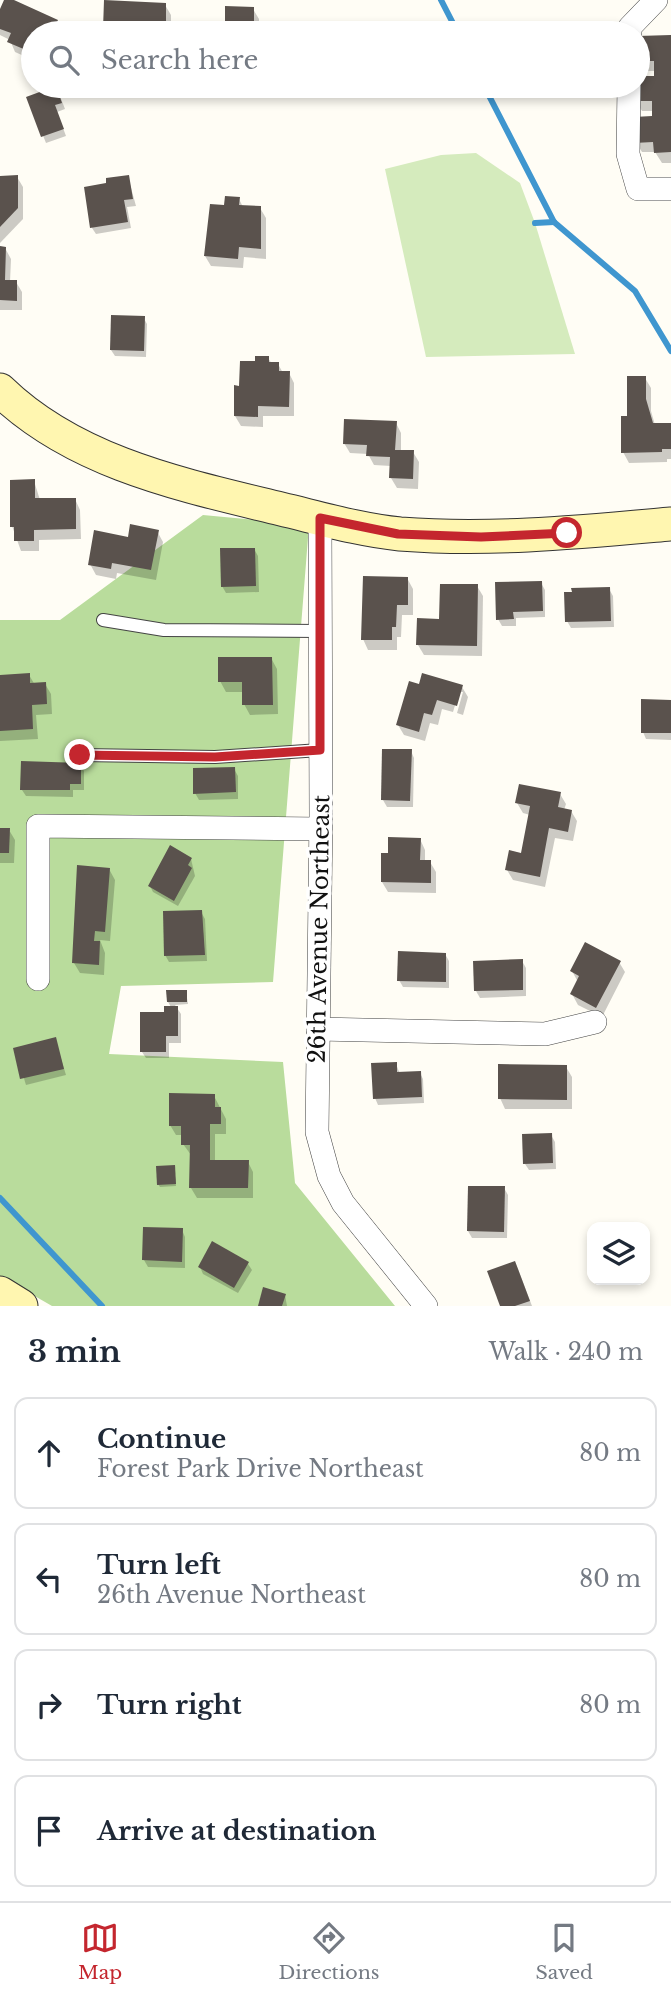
<!DOCTYPE html>
<meta charset="utf-8">
<style>
body{margin:0;font-family:"Libre Baskerville",serif;background:#f2f2f3;color:#1f2937}
.controls{position:absolute;right:21px;bottom:21px;display:grid;overflow:hidden;border-radius:14px;box-shadow:0 4px 10px #0003}
.controls button{width:63px;height:63px;display:grid;place-items:center;padding:0;border:0;border-bottom:2px solid #e0e1e3;background:#fff;color:#1f2937;font:35px sans-serif}
.stop{position:absolute;width:21px;height:21px;margin:-16px;border:5px solid #c4262e;border-radius:50%;background:#fff}
.stop.end{background:#c4262e;border-color:#fff;box-shadow:0 2px 7px #0008}
.list{margin:0;padding:0;list-style:none}
h2{display:flex;justify-content:space-between;align-items:center;height:91px;margin:0;padding:0 28px;font-size:30px}
h2 small{font-size:23px;font-weight:400;color:#747a83}
.list li{display:grid;grid-template-columns:46px 1fr auto;gap:21px;align-items:center;box-sizing:border-box;height:112px;margin:0 14px 14px;padding:0 14px;border:2px solid #e0e1e3;border-radius:14px}
.list b{display:block;font-size:26px;white-space:nowrap}
.list p{margin:0;font-size:23px;white-space:nowrap;color:#747a83}
.list em{font-size:23px;font-style:normal;color:#747a83}
.icon{flex:none;width:38px;height:38px;fill:none;stroke:currentColor;stroke-width:2;stroke-linecap:round;stroke-linejoin:round}
.map{position:relative;flex:none;width:671px;height:1306px;overflow:hidden}
.search{position:absolute;background:#fff;box-shadow:0 4px 10px #0003;left:21px;right:21px;top:21px;height:77px;display:flex;align-items:center;gap:18px;box-sizing:border-box;padding:0 24px;border-radius:38px;color:#747a83;font-size:26px}
.sheet{height:595px;background:#fff}
nav{display:flex;justify-content:space-around;align-items:center;box-sizing:border-box;height:98px;border-top:2px solid #e0e1e3;background:#fff;font-size:19px;color:#747a83}
nav a{display:grid;justify-items:center;gap:4px}
nav .on{color:#c4262e}
.map>svg:first-child{display:block}
.green{fill:#d5ebbd}
.forest{fill:#b9dc9c}
.shadow{fill:#0003}
.lines{fill:none;stroke-linecap:round;stroke-linejoin:round}
.stream{stroke:#3f96cf;stroke-width:6}
.building{fill:#5a524d}
.lane-casing{stroke:#444;stroke-width:14}
.street-casing{stroke:#444;stroke-width:24}
.secondary-casing{stroke:#333;stroke-width:35}
.lane{stroke:#fff;stroke-width:12}
.street{stroke:#fff;stroke-width:23}
.secondary{stroke:#fff6b0;stroke-width:33}
.route{stroke:#c4262e;stroke-width:9}
.labels{text-anchor:middle;dominant-baseline:central;stroke-width:7;stroke-linejoin:round;paint-order:stroke}
.street-label{font-size:23px;fill:#111;stroke:#fff}
</style>
<div class="map">
<svg width="671" height="1306" viewBox="0 0 671 1306">
<rect width="100%" height="100%" fill="#fffdf5"/>
<polygon class="green" points="476,153 520,183 535,223 575,354 426,357 385,169 441,155"/>
<polygon class="forest" points="203,515 309,525 273,982 121,986 109,1054 283,1062 295,1183 395,1306 52,1306 0,1276 0,620 60,620"/>
<g class="shadow">
<polygon points="6,0 57,21 63,31 33,33 33,60 15,52 10,40 0,35 0,13"/>
<polygon points="165,5 171,15 171,33 108,33 105,28"/>
<polygon points="253,9 259,19 259,33 194,33 227,33"/>
<polygon points="671,36 671,163 662,163 655,152 642,152 636,142 654,118 654,111 642,111 636,101 638,78 656,77 656,71 642,71 638,64 638,37"/>
<polygon points="46,86 56,86 65,109 57,112 66,136 46,143 28,98 48,91"/>
<polygon points="0,177 17,177 23,187 23,219 0,243"/>
<polygon points="128,177 136,206 127,207 131,228 96,234 92,228 108,185"/>
<polygon points="239,199 243,207 260,208 266,218 266,259 244,257 243,268 211,266 205,256 226,207"/>
<polygon points="0,248 5,248 11,259 10,282 16,282 22,292 22,310 0,310"/>
<polygon points="143,317 147,324 146,357 115,356 111,350"/>
<polygon points="268,358 272,364 278,364 283,373 289,373 294,383 294,416 263,416 263,427 241,426 235,416 241,388 257,363"/>
<polygon points="645,378 651,388 651,411 655,425 671,427 671,459 667,459 667,462 629,463 623,452 628,418"/>
<polygon points="396,423 401,433 401,452 413,452 419,462 418,489 397,488 391,478 391,466 374,465 368,454 350,453 344,443"/>
<polygon points="34,481 40,500 75,499 80,510 81,539 39,540 39,551 21,551 12,526"/>
<polygon points="157,531 163,542 156,580 117,573 116,579 96,575 90,564 130,539"/>
<polygon points="254,549 258,556 259,592 226,593 222,586"/>
<polygon points="407,578 413,589 413,615 402,615 401,637 397,637 397,650 368,650 363,639"/>
<polygon points="541,583 545,590 545,617 516,618 516,626 502,626 498,619"/>
<polygon points="477,586 483,596 482,656 424,655 418,645"/>
<polygon points="609,589 613,596 614,627 571,628 567,621"/>
<polygon points="271,658 277,669 278,714 250,715 244,704 244,692 226,692 220,681"/>
<polygon points="29,675 35,685 45,684 51,694 52,714 36,715 38,739 0,741 0,676"/>
<polygon points="420,686 462,687 468,697 463,715 457,713 463,692 459,692 453,712 442,709 438,725 430,723 425,741 404,735 398,725"/>
<polygon points="671,702 671,740 646,739 643,732"/>
<polygon points="411,751 414,758 413,807 387,807 383,800"/>
<polygon points="80,764 84,771 84,790 73,790 73,797 26,796 22,790"/>
<polygon points="234,769 238,776 238,799 199,800 195,793"/>
<polygon points="560,794 566,804 564,810 571,811 577,821 573,841 555,838 545,887 513,880 507,870 522,855 530,815 523,813 517,803"/>
<polygon points="0,830 9,830 15,840 14,863 0,863"/>
<polygon points="420,839 425,850 425,862 430,862 436,872 436,893 388,892 382,882 390,855"/>
<polygon points="191,859 195,876 178,906 153,892 150,886"/>
<polygon points="109,869 115,880 110,941 100,940 105,953 104,975 80,973 74,963"/>
<polygon points="201,912 205,919 207,961 169,962 165,955"/>
<polygon points="445,954 449,961 449,988 403,987 399,980"/>
<polygon points="522,961 526,968 526,996 480,998 476,991 475,962"/>
<polygon points="619,962 625,972 602,1017 578,1005 572,994 578,982 572,971"/>
<polygon points="186,992 188,1004 175,1005 181,1014 181,1043 169,1043 169,1058 146,1058 142,1052 171,1007 168,1002"/>
<polygon points="55,1039 66,1075 26,1085 15,1049"/>
<polygon points="396,1064 400,1074 420,1073 423,1079 424,1103 378,1105 375,1098"/>
<polygon points="566,1067 572,1077 572,1109 505,1109 500,1098"/>
<polygon points="214,1096 226,1119 226,1134 215,1134 215,1162 248,1162 253,1172 253,1198 197,1198 191,1188 191,1155 183,1144 183,1135 176,1135 170,1125"/>
<polygon points="551,1135 555,1142 556,1169 529,1170 525,1164"/>
<polygon points="174,1167 176,1186 160,1187 158,1184"/>
<polygon points="504,1188 508,1195 507,1238 472,1238 468,1231"/>
<polygon points="182,1230 185,1237 185,1268 148,1267 144,1260"/>
<polygon points="515,1263 518,1269 532,1306 502,1306"/>
<polygon points="248,1264 252,1270 238,1293 203,1274 200,1267"/>
<polygon points="285,1295 287,1306 260,1306"/>
</g>
<g class="lines">
<g class="stream">
<polyline points="441,0 458,33"/>
<polyline points="484,86 554,222 635,291 671,351"/>
<polyline points="535,223 554,222"/>
<polyline points="0,1198 102,1306"/>
</g>
</g>
<g class="building">
<polygon points="4,0 14,0 58,20 52,33 33,33 33,53 7,42 11,33 0,29 0,9"/>
<polygon points="104,0 166,3 166,33 115,33 115,29 103,29"/>
<polygon points="225,6 254,7 254,33 225,33"/>
<polygon points="671,35 671,152 654,153 653,142 634,143 634,117 652,116 652,101 634,101 638,76 654,76 654,61 638,61 638,36"/>
<polygon points="44,86 56,86 62,103 55,105 64,129 41,137 26,97 45,90"/>
<polygon points="18,175 18,208 0,227 0,176"/>
<polygon points="129,175 133,199 124,200 128,222 90,228 84,187 106,183 106,178"/>
<polygon points="225,196 240,197 239,205 261,206 261,249 239,247 238,259 204,256 210,204 224,205"/>
<polygon points="0,246 6,247 5,280 17,280 17,301 0,300"/>
<polygon points="111,315 145,316 144,351 110,350"/>
<polygon points="255,356 269,356 269,362 279,362 279,371 290,371 289,407 258,406 258,417 234,416 234,385 239,386 240,361 255,361"/>
<polygon points="627,376 646,376 646,399 653,423 671,423 671,449 662,449 662,452 621,453 621,416 627,416"/>
<polygon points="344,419 397,421 395,450 414,450 413,479 389,478 390,457 366,456 367,445 343,444"/>
<polygon points="35,479 35,498 76,498 76,529 34,530 34,541 14,541 14,527 10,527 10,480"/>
<polygon points="130,524 159,530 151,570 112,563 111,569 88,565 94,530 128,537"/>
<polygon points="220,548 255,548 256,586 221,587"/>
<polygon points="363,576 408,577 408,605 397,605 396,627 392,627 392,640 361,640"/>
<polygon points="542,581 543,611 513,612 514,619 496,620 495,582"/>
<polygon points="440,584 478,584 477,646 416,645 417,618 439,619"/>
<polygon points="610,587 611,621 565,622 564,592 572,592 571,588"/>
<polygon points="218,657 272,657 273,705 242,705 242,682 218,682"/>
<polygon points="30,673 30,683 46,682 47,704 32,705 33,729 0,731 0,675"/>
<polygon points="422,673 463,685 457,706 437,700 432,715 424,713 419,732 396,725 409,681 419,684"/>
<polygon points="641,699 671,700 671,733 641,733"/>
<polygon points="382,749 412,749 410,801 381,800"/>
<polygon points="21,761 81,763 81,784 70,784 70,790 20,790"/>
<polygon points="235,767 236,792 193,794 193,768"/>
<polygon points="519,784 561,792 558,807 572,810 568,832 549,828 540,877 505,870 509,850 521,853 530,806 515,803"/>
<polygon points="0,828 10,828 9,853 0,853"/>
<polygon points="388,837 421,838 420,860 431,860 431,883 381,882 381,853 388,853"/>
<polygon points="170,845 192,858 188,865 192,868 174,901 148,886"/>
<polygon points="77,865 110,868 105,932 95,931 94,941 100,941 99,965 72,963"/>
<polygon points="202,910 205,955 164,956 163,911"/>
<polygon points="585,942 621,961 596,1008 570,994 579,976 570,971"/>
<polygon points="398,951 446,953 446,982 397,981"/>
<polygon points="523,959 523,990 474,991 473,961"/>
<polygon points="166,990 187,990 187,1002 167,1002"/>
<polygon points="164,1006 178,1006 178,1036 166,1036 166,1052 140,1052 140,1012 164,1012"/>
<polygon points="56,1037 64,1069 20,1079 13,1048"/>
<polygon points="397,1062 397,1072 421,1071 422,1097 373,1099 371,1063"/>
<polygon points="498,1064 567,1065 567,1100 498,1099"/>
<polygon points="169,1093 215,1094 215,1107 221,1107 221,1124 210,1124 210,1160 249,1160 248,1188 189,1188 190,1145 181,1145 181,1126 169,1126"/>
<polygon points="552,1133 553,1163 523,1164 522,1134"/>
<polygon points="175,1165 176,1184 157,1185 156,1166"/>
<polygon points="468,1186 505,1186 504,1232 467,1231"/>
<polygon points="143,1227 183,1228 182,1262 142,1260"/>
<polygon points="212,1241 249,1262 234,1288 198,1267"/>
<polygon points="515,1261 530,1301 515,1306 500,1306 487,1271"/>
<polygon points="263,1287 286,1294 282,1306 258,1306"/>
</g>
<g class="lines">
<defs>
<g id="lane">
<polyline points="103,620 164,630 320,631"/>
<polyline points="80,755 215,757 320,750"/>
</g>
<g id="street">
<polyline points="630,33 630,27 656,0"/>
<polyline points="629,86 628,154 638,189 671,189"/>
<polyline points="320,518 321,816 317,1132 329,1176 343,1203 426,1306"/>
<polyline points="38,979 38,826 320,829"/>
<polyline points="318,1029 545,1034 595,1022"/>
</g>
<g id="secondary">
<path d="M0 390C75 463 183 485 281 509 319 518 360 530 400 534 491 541 581 532 671 524"/>
<polyline points="0,1293 21,1306"/>
</g>
</defs>
<use href="#lane" class="lane-casing"/>
<use href="#street" class="street-casing"/>
<use href="#secondary" class="secondary-casing"/>
<use href="#lane" class="lane"/>
<use href="#street" class="street"/>
<use href="#secondary" class="secondary"/>
</g>
<g class="lines">
<polyline class="route" points="80,755 215,757 320,750 320,518 398,534 481,537 567,533"/>
</g>
<g class="labels">
<g class="street-label">
<text transform="translate(319 929) rotate(-89)">26th Avenue Northeast</text>
</g>
</g>
</svg>
<div class="controls">
<button><svg class="icon" aria-label="layers" viewBox="0 0 24 24"><path d="M12 4l9 5-9 5-9-5zM3 14l9 5 9-5"/></svg></button>
</div>
<div class="stop" style="left:567px;top:533px"></div>
<div class="stop end" style="left:80px;top:755px"></div>
<div class="search"><svg class="icon" aria-label="search" viewBox="0 0 24 24"><circle cx="10" cy="10" r="6"/><path d="M15 15l6 6"/></svg>Search here</div>
</div>
<section class="sheet">
<h2>3 min<small>Walk · 240 m</small></h2>
<ul class="list">
<li><svg class="icon" aria-label="ahead" viewBox="0 0 24 24"><path d="M12 20V5M6 11l6-6 6 6"/></svg><div><b>Continue</b><p>Forest Park Drive Northeast</p></div><em>80 m</em></li>
<li><svg class="icon" aria-label="left" viewBox="0 0 24 24"><path d="M17 20v-9H6M10 6l-5 5 5 5"/></svg><div><b>Turn left</b><p>26th Avenue Northeast</p></div><em>80 m</em></li>
<li><svg class="icon" aria-label="right" viewBox="0 0 24 24"><path d="M7 20v-9h11M14 6l5 5-5 5"/></svg><div><b>Turn right</b></div><em>80 m</em></li>
<li><svg class="icon" aria-label="arrive" viewBox="0 0 24 24"><path d="M6 21V4h12l-3 4 3 4H6"/></svg><div><b>Arrive at destination</b></div></li>
</ul>
</section>
<nav>
<a class="on"><svg class="icon" aria-label="map" viewBox="0 0 24 24"><path d="M3 6l6-2 6 2 6-2v14l-6 2-6-2-6 2zM9 4v14M15 6v14"/></svg>Map</a>
<a><svg class="icon" aria-label="directions" viewBox="0 0 24 24"><path d="M12 3l9 9-9 9-9-9zM9 14v-3h6M13 9l2 2-2 2"/></svg>Directions</a>
<a><svg class="icon" aria-label="saved" viewBox="0 0 24 24"><path d="M7 4h10v16l-5-4-5 4z"/></svg>Saved</a>
</nav>
